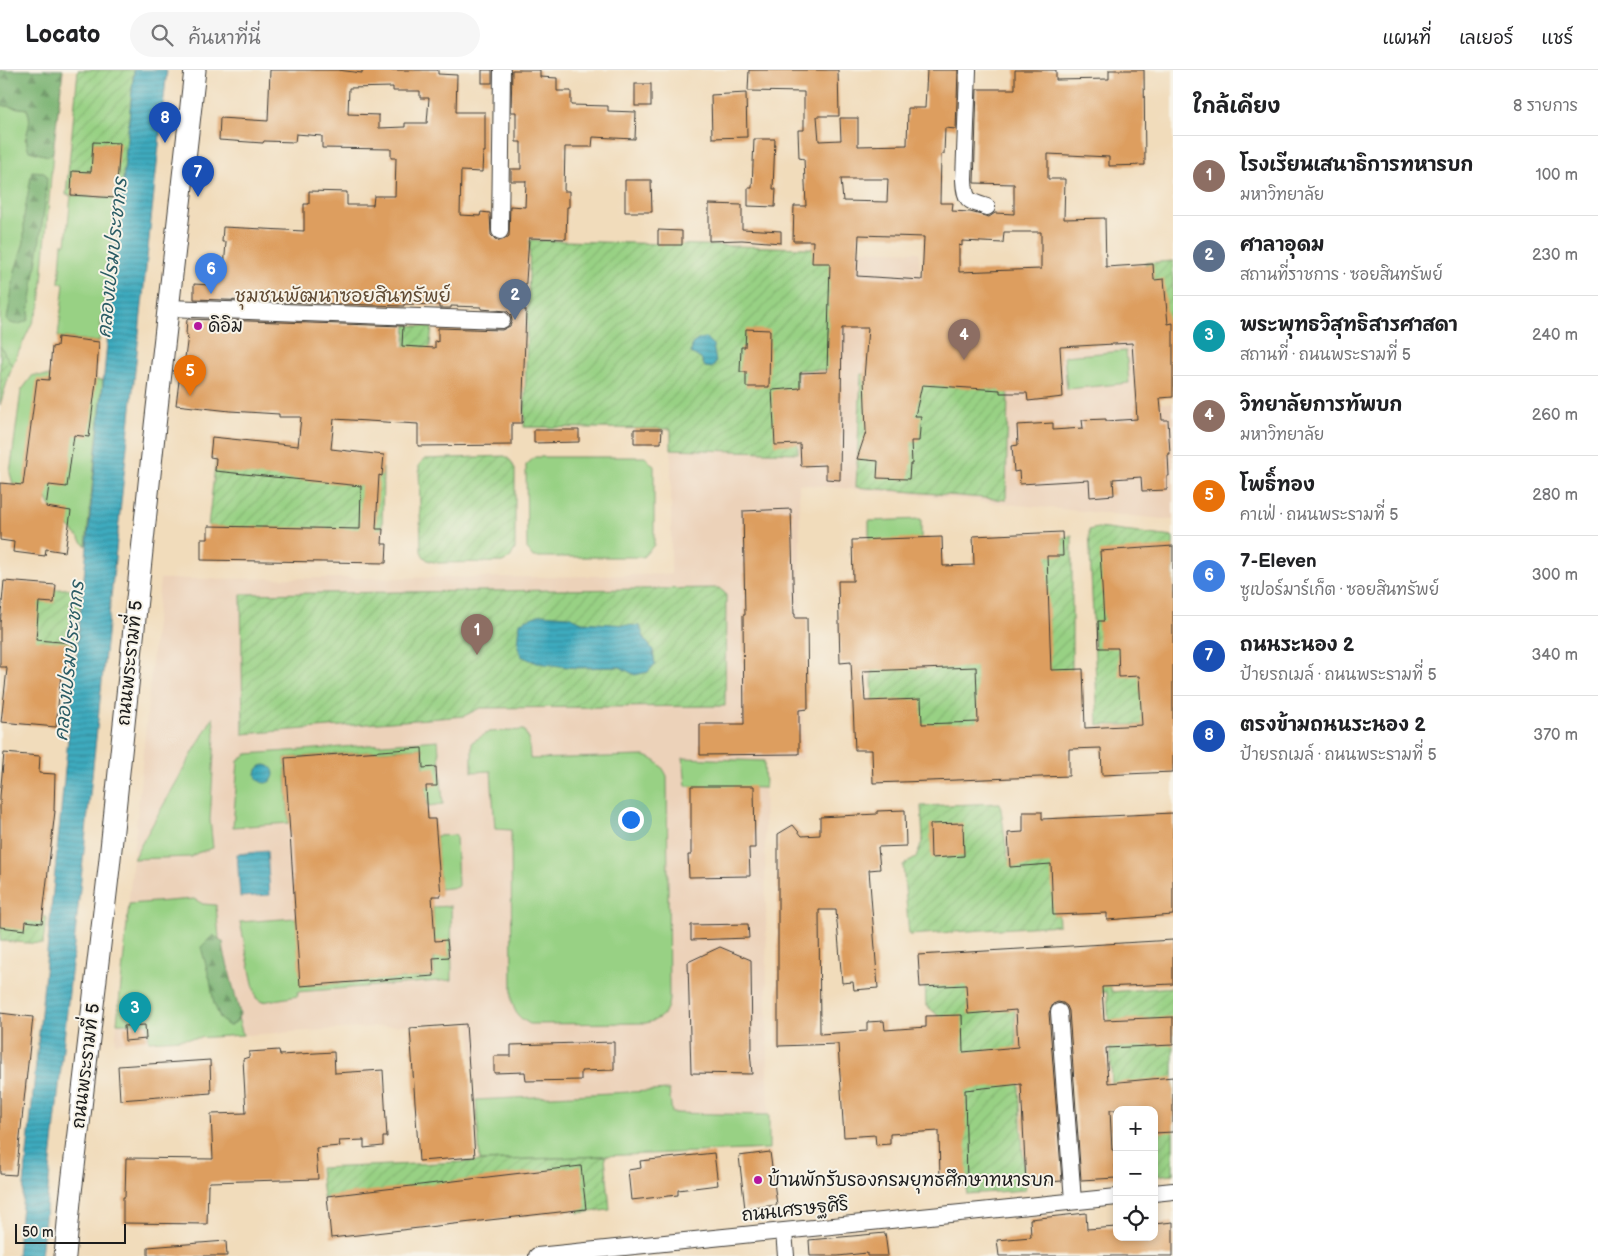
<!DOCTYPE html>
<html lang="th">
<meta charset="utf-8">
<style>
body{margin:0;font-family:"Balsamiq Sans","Playpen Sans Thai",sans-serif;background:#f6f6f6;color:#202124}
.controls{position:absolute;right:15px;bottom:15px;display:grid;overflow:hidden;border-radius:10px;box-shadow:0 2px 8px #0003}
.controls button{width:45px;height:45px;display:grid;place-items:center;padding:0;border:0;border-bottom:1px solid #e0e0e0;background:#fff;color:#202124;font:25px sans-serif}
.scale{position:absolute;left:15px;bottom:12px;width:111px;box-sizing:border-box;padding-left:5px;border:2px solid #1c1c1c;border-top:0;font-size:14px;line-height:18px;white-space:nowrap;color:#1c1c1c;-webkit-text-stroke:4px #f7f3e8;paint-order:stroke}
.you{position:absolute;left:630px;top:749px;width:18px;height:18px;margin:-12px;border:4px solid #fff;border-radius:50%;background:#1a73e8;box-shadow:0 0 0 8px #1a73e833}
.badge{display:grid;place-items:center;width:32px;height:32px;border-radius:50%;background:#1a73e8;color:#fff;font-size:16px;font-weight:700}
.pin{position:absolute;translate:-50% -41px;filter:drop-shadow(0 1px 2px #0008)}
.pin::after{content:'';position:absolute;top:26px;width:18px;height:15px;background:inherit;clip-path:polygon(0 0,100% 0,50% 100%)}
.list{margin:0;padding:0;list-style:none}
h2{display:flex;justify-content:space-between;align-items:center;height:65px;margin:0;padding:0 20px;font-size:21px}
h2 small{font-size:16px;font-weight:400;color:#757577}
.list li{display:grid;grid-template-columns:32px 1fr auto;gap:15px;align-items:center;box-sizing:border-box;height:80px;padding:0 20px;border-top:1px solid #e0e0e0}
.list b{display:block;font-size:19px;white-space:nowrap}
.list p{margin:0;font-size:16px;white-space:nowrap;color:#757577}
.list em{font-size:16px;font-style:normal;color:#757577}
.icon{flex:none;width:28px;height:28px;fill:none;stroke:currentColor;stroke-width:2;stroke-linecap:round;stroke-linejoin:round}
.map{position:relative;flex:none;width:1173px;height:1186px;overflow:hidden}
header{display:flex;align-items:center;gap:30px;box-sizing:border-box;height:70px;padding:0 25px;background:#fff;border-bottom:1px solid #e0e0e0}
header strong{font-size:24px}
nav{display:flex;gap:28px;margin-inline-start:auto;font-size:18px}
.search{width:350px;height:45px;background:#f6f6f6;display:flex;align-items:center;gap:12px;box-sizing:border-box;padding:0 18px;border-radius:28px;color:#757577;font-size:19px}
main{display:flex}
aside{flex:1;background:#fff}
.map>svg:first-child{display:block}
.built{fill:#ecd2b9}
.grass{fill:#98d184;stroke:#5a7650}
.forest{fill:url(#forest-firs);stroke:#4b6847}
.garden{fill:url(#garden-furrows);stroke:#5a7650}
.water{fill:url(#water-rules);stroke:#2d636d}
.building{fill:#dd9e5f;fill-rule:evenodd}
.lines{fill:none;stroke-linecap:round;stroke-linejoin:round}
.minor-casing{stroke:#3c3934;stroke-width:18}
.major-casing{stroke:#3c3934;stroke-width:23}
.minor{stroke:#fff;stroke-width:16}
.major{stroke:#fff;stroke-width:21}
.poi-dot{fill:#b5179e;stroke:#f7f3e8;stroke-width:2}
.labels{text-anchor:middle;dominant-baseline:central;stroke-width:4;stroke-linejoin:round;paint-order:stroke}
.poi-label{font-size:18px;fill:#1c1c1c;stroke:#f7f3e8;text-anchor:start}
.street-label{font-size:18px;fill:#1c1c1c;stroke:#f7f3e8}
.water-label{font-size:19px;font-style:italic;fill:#2b5c65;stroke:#f7f3e8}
.neighbourhood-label{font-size:19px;fill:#604a33;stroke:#f7f3e8}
</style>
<header>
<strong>Locato</strong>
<div class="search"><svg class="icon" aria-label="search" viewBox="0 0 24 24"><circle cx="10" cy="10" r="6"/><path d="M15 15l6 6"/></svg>ค้นหาที่นี่</div>
<nav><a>แผนที่</a><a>เลเยอร์</a><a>แชร์</a></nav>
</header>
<main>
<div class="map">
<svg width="1173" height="1186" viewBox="0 0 1173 1186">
<defs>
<pattern id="forest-firs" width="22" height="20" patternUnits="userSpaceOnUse" patternTransform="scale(1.25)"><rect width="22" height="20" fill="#7ab372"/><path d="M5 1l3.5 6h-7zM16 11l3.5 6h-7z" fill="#63915d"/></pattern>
<pattern id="garden-furrows" width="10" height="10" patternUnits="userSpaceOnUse" patternTransform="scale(1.25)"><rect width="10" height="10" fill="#98d184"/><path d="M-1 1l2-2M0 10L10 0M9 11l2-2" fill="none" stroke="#82b371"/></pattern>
<pattern id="water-rules" width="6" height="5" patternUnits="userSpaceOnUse" patternTransform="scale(1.25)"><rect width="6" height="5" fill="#3eaabe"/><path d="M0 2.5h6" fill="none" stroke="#338a9a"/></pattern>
</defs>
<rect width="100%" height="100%" fill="#f7f3e8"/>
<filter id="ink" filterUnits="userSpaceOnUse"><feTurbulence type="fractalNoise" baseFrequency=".02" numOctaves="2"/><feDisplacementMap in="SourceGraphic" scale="10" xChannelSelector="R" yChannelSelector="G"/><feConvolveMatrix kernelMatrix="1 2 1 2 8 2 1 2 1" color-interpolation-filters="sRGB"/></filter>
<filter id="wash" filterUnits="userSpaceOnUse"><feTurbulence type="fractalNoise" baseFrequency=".0096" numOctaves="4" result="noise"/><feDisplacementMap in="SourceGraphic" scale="20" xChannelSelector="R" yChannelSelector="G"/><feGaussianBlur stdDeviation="1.12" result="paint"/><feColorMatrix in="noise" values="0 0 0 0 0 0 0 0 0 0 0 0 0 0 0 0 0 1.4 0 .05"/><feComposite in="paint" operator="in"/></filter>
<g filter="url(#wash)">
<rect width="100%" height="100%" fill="#f1dcbb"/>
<polygon class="built" points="530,170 919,182 920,204 1031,199 1031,246 1129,241 1135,334 1173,333 1173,450 799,414 803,688 764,691 769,1079 480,1091 470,951 115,973 160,509 547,507 671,504 671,359 524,357"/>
<g class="grass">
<polygon points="0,35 27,39 31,50 25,70 48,85 53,82 40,236 12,296 0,276"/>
<polygon points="71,125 116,128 111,175 116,176 112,220 105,220 99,272 58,267 64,214 59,213 62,174 66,174"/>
<polygon points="1126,281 1129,313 1067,319 1064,286"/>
<polygon points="33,305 103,310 86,476 50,435 43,419 13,414 10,403 21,321"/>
<polygon points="535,387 645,387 654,396 654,475 643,487 533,487 527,479 526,395"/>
<polygon points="921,449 921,484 869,485 869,451"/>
<polygon points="213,647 215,666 210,750 213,778 197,783 191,787 133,789"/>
<path d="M524 660 529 670 530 689 645 686C656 690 662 695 667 706L669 929C668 943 660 950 646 953L530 954C519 948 515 944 512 931L511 760 495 759 491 701 472 702V672L489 662Z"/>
<polygon points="438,670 443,734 428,736 422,678 285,688 289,753 233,757 238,691 247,684"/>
<polygon points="683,688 764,691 765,718 686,716"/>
<polygon points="456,765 458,817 440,819 436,766"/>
<polygon points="194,829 203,834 216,835 221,889 243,965 149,971 148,954 117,953 129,834"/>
<polygon points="451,836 452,910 297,922 298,926 262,932 256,928 240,852 296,848 301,916 434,906 433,837"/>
<polygon points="669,1020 672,1043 769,1045 769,1079 480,1091 476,1030"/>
</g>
<g class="forest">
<path d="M0 0H63L53 82 48 86 29 81C21 61 35 58 27 39L0 35Z"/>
<path d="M32 101 44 102 47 107 46 127 28 250C21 254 14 257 7 250L15 201 24 172V146Z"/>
<polygon points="213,865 223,872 224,881 240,944 236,952 229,956 221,950 214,934 210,910 201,877"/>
</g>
<g class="garden">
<polygon points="78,0 134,0 121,129 66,125"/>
<polygon points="530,170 838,179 830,300 797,300 798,383 671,379 671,359 524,357"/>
<polygon points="1173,191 1173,258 1160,251 1145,193"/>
<polygon points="406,255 432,257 429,284 402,321"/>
<polygon points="0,276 12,296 0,335"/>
<polygon points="861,304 1008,321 1006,430 856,417"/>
<path d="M505 386 511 391 515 399V479L510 488 502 492 438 493C429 491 424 490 421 481L419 395 424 389Z"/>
<polygon points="216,388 383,398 382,467 208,456"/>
<polygon points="1098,458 1173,467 1173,646 1145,655 1098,655 1089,460"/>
<polygon points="1072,465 1072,648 875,662 870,576 1031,479"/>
<polygon points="81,518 75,581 16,575 25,521"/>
<polygon points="719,518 726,524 725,636 480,638 464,646 243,664 241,524"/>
<polygon points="1000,733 1008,789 1055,788 1059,855 909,865 903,795 916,788 923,769 921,736"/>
<polygon points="0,843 46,847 43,874 0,871"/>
<polygon points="1110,901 1111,922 1173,917 1173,1104 1154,1106 1154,1040 1117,1040 1117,1108 1107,922 1014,929 1025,1120 967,1124 957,1073 950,956 926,935 925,913"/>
<polygon points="605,1086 610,1140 578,1143 573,1105 323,1128 320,1098"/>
</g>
<g class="water">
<polygon points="134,0 167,0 41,1186 17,1186"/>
<polygon points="706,268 713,275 716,292 712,298 705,297 701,289 691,283 692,274 699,269"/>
<polygon points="541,544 569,546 582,552 640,556 645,570 653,580 655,594 648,602 635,605 620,597 576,598 537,593 521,586 518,577 520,552"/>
<circle cx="265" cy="704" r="9"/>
<polygon points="267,781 270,825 240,827 237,784"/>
</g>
<g id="blocks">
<g class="building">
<path d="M270 0H338L362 3V0H438V4L457 5 456 42H485V82H483L482 102 461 101 460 145 480 146 481 142 490 143 491 165 495 169 499 171 505 169 509 166 510 136 525 137 526 111H511V99H521V72H516V42H511L512 0H540V7L557 8V21H571V35L608 36V41L636 42 635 69 593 67 592 77H565L564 121H569V137H567L566 169 529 168 524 240H526L522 353H512V375L418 376V354L334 349 331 379 384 385 382 406 379 405 376 459H383L382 474H387L386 493 201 490V469H208V456L360 459 361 416 215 401 216 388 210 387 212 367 298 376 301 347H279V344L230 341 176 335 180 303H183L188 265H186L187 249 403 256 402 276 435 278V271L438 272V258L502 260 510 256 512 251 511 245 507 241 481 239V237L451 236V238H439V235L404 234V236L194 229V214L210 215 212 198 224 199 226 172H222L223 157 304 161V134H309V121L347 122V135H373L374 126H395L396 88H391V79L322 78V66L296 64 295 72 264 71 263 73 219 70 220 48 268 51ZM393 17V21H420V28H429L427 53H405V57L379 58V45L348 44 349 18Z"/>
<rect x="482" y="0" width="10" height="13"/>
<path d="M749 0H838L839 46H817L819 71 841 70 840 48H858V76L907 75 908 38H925L927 0H958L956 59 945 58 944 84H941L940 133H953L952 141 970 142 989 147 995 143 1014 144V114L974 113 977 19H1015V0H1056V10L1109 9V0H1144L1145 95 1109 96V87L1048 84V109H1065L1064 149 1105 148 1106 197 1153 194 1154 210 1164 209 1168 254 1173 253V327L1160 328 1162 350H1168L1170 384H1168L1169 406H1167V420L1142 421 1141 407 1113 409 1114 425 1090 427 1089 410 1020 414 1019 401 1014 402 1012 376 1018 375 1017 355 1053 353V360L1083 358 1082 350 1106 349V351L1137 349 1132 273 1060 277 1063 327 1028 331 1027 323H1000V320L922 315 915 346H921L919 371H911L912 394H910L909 409 877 408 878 391 857 389 866 362 864 308 868 258H842L840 410 826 409V395L801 396 800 374 775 375 772 320 800 318V303L827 302 830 193H812L813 171H793L794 136H806L804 89 799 88 798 60H804V22L748 21ZM841 109H888L887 132 843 131ZM1004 162H1041V199L959 202V175L962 176V171L1003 173ZM859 165 924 167 922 210 857 206Z"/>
<rect x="635" y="14" width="16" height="22"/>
<polygon points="746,23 747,67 712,68 711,25"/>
<polygon points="754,69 775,69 773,119 776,119 775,137 748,136 748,118 752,118"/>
<polygon points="93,72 120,73 116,128 71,125 72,101 91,102"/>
<polygon points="625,110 651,110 652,142 625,142"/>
<polygon points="709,134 742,135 742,159 781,161 781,173 742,170 709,171"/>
<polygon points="658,160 682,161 682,175 658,175"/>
<polygon points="746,259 770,260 769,317 746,317 746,302 740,302 741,277 745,277"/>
<polygon points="58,267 99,272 96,312 89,367 74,365 67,417 49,415 46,437 71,441 65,482 46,479 45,486 13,482 14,472 0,470 0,413 23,415 37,309 49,310 52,277 57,276"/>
<polygon points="634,359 662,359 661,373 634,373"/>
<polygon points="534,360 579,360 579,372 534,373"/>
<polygon points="791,439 794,544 795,544 795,548 807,548 808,639 799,640 799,684 700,685 700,654 744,654 743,545 745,545 743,441"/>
<path d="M1062 462 1063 486H1047L1051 600 1083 599 1085 658 1142 655 1139 606 1119 607 1118 578H1099L1098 551H1104L1100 481 1173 476V702L1102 705 1101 678 1069 679V706L873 713 872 680H855L851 592 840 593 838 511H853L852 470 942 467 943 496 974 495 973 466ZM976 597 978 652 922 654 921 629 865 631 863 601Z"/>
<polygon points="4,511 56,515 54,533 39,532 36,570 73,573 70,605 61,604 56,657 1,652 7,599 6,597 0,597 0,554"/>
<polygon points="422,678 423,698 436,697 437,716 426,716 428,749 435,749 441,826 432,826 435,871 447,870 449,887 433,888 434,906 300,916 285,688"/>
<polygon points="4,683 40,686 39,703 55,704 54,741 55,741 42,853 26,851 25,860 0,857 0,726"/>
<polygon points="691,716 754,716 755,778 749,778 750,806 689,807 688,785 691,785"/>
<polygon points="905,740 906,776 878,777 880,799 869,800 878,918 854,920 853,912 842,913 836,840 819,840 820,964 867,961 867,952 884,951 885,960 926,957 926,946 962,945 963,982 1018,977 1016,940 968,944 966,915 920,917 918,885 1173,870 1173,914 1102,917 1104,950 1173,947 1173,975 1106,978 1108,1013 1173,1007 1173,1062 1154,1063 1154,1040 1110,1040 1112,1080 1114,1080 1116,1108 1081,1110 1069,941 1067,936 1063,933 1058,932 1053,934 1049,943 1062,1111 1026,1114 1021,1014 965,1020 967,1112 940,1112 939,1061 890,1064 890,1074 876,1075 875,1065 844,1067 838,974 778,976 778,764 793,755 802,766 820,765 820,747 877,744 877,741"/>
<polygon points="1023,742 1042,742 1042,749 1173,743 1173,845 1107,850 1107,843 1053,845 1051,794 1010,797 1008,763 1023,762"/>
<polygon points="963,753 964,786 931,788 930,754"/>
<polygon points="748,854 749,868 691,870 691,855"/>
<polygon points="720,877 751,890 752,979 750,980 752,1004 691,1003 688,892"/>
<polygon points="0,943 33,947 16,1105 0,1104"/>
<polygon points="466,954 475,1087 419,1091 410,958"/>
<polygon points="145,955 146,969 125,971 124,956"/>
<polygon points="614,972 614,1000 581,1001 581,1010 526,1011 525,1002 494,1003 494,986 511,986 511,975"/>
<polygon points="279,980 280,985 334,982 335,1003 383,1000 387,1067 383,1067 383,1076 364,1078 364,1070 339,1071 340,1076 316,1078 318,1109 210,1112 209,1115 208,1115 207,1154 123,1153 123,1127 125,1127 126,1088 213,1089 211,1044 246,1043 243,989 249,987 249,982"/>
<polygon points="210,990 211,1023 120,1030 118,996"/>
<polygon points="770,1082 777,1135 745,1139 739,1086"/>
<polygon points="714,1083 718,1115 678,1120 678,1125 631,1130 628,1100 641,1098 640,1091"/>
<polygon points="581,1096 586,1139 331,1168 327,1126"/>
<polygon points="1086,1143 1087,1159 1117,1157 1117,1167 1154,1167 1154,1154 1173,1152 1173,1186 999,1186 997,1170 1031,1167 1030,1149"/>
<polygon points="885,1163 888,1186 867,1186 867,1183 838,1186 810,1186 809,1170"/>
<polygon points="226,1171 227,1186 148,1186 148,1177"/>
</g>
</g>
</g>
<g filter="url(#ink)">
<use href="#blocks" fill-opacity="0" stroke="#3c3934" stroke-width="1"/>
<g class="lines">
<defs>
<g id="minor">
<path d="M968 0 964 110C965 131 968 131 987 137"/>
<polyline points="500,161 502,0"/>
<polyline points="168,238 502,250"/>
<polyline points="1059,942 1073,1131"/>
<polyline points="1154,1123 1173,1121"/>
<polyline points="784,1162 786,1186"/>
<polyline points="537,1186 1117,1127"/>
</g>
<polyline id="major" points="65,1186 70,1131 109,798 155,356 195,0"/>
</defs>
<use href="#minor" class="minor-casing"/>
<use href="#major" class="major-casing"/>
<use href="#minor" class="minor"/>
<use href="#major" class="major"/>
</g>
</g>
<g class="poi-dot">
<circle cx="198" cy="256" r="5"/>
<circle cx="758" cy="1110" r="5"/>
</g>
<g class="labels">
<g class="poi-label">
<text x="208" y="256">ดิอิม</text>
<text x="768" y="1110">บ้านพักรับรองกรมยุทธศึกษาทหารบก</text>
</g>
<g class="street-label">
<text transform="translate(130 593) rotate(-84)">ถนนพระรามที่ 5</text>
<text transform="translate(86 996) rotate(-83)">ถนนพระรามที่ 5</text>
<text transform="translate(795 1140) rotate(-6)">ถนนเศรษฐศิริ</text>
</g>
<g class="water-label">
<text transform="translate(113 188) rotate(-84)">คลองเปรมประชากร</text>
<text transform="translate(70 591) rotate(-84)">คลองเปรมประชากร</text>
</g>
<g class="neighbourhood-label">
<text x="343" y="226">ชุมชนพัฒนาซอยสินทรัพย์</text>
</g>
</g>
</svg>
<div class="controls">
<button>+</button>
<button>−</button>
<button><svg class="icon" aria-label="locate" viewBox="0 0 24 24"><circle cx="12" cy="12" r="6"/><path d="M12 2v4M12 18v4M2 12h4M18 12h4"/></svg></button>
</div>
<div class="scale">50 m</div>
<div class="you"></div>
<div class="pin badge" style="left:477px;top:585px;background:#8d6e63">1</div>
<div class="pin badge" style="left:515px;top:250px;background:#5c6f8a">2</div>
<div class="pin badge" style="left:135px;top:963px;background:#0f9aa8">3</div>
<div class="pin badge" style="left:964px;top:290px;background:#8d6e63">4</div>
<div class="pin badge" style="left:190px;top:326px;background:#e8710a">5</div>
<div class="pin badge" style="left:211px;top:224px;background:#3f7fe0">6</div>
<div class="pin badge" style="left:198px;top:127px;background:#1a4fb4">7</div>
<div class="pin badge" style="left:165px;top:73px;background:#1a4fb4">8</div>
</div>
<aside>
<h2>ใกล้เคียง<small>8 รายการ</small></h2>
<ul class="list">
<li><span class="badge" style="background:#8d6e63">1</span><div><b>โรงเรียนเสนาธิการทหารบก</b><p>มหาวิทยาลัย</p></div><em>100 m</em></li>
<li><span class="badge" style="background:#5c6f8a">2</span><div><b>ศาลาอุดม</b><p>สถานที่ราชการ · ซอยสินทรัพย์</p></div><em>230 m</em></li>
<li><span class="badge" style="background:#0f9aa8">3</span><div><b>พระพุทธวิสุทธิสารศาสดา</b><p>สถานที่ · ถนนพระรามที่ 5</p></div><em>240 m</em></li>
<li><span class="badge" style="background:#8d6e63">4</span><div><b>วิทยาลัยการทัพบก</b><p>มหาวิทยาลัย</p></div><em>260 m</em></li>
<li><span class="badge" style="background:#e8710a">5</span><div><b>โพธิ์ทอง</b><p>คาเฟ่ · ถนนพระรามที่ 5</p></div><em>280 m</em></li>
<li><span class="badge" style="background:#3f7fe0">6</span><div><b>7-Eleven</b><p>ซูเปอร์มาร์เก็ต · ซอยสินทรัพย์</p></div><em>300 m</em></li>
<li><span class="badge" style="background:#1a4fb4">7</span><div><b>ถนนระนอง 2</b><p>ป้ายรถเมล์ · ถนนพระรามที่ 5</p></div><em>340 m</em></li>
<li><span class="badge" style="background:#1a4fb4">8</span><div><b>ตรงข้ามถนนระนอง 2</b><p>ป้ายรถเมล์ · ถนนพระรามที่ 5</p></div><em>370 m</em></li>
</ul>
</aside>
</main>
